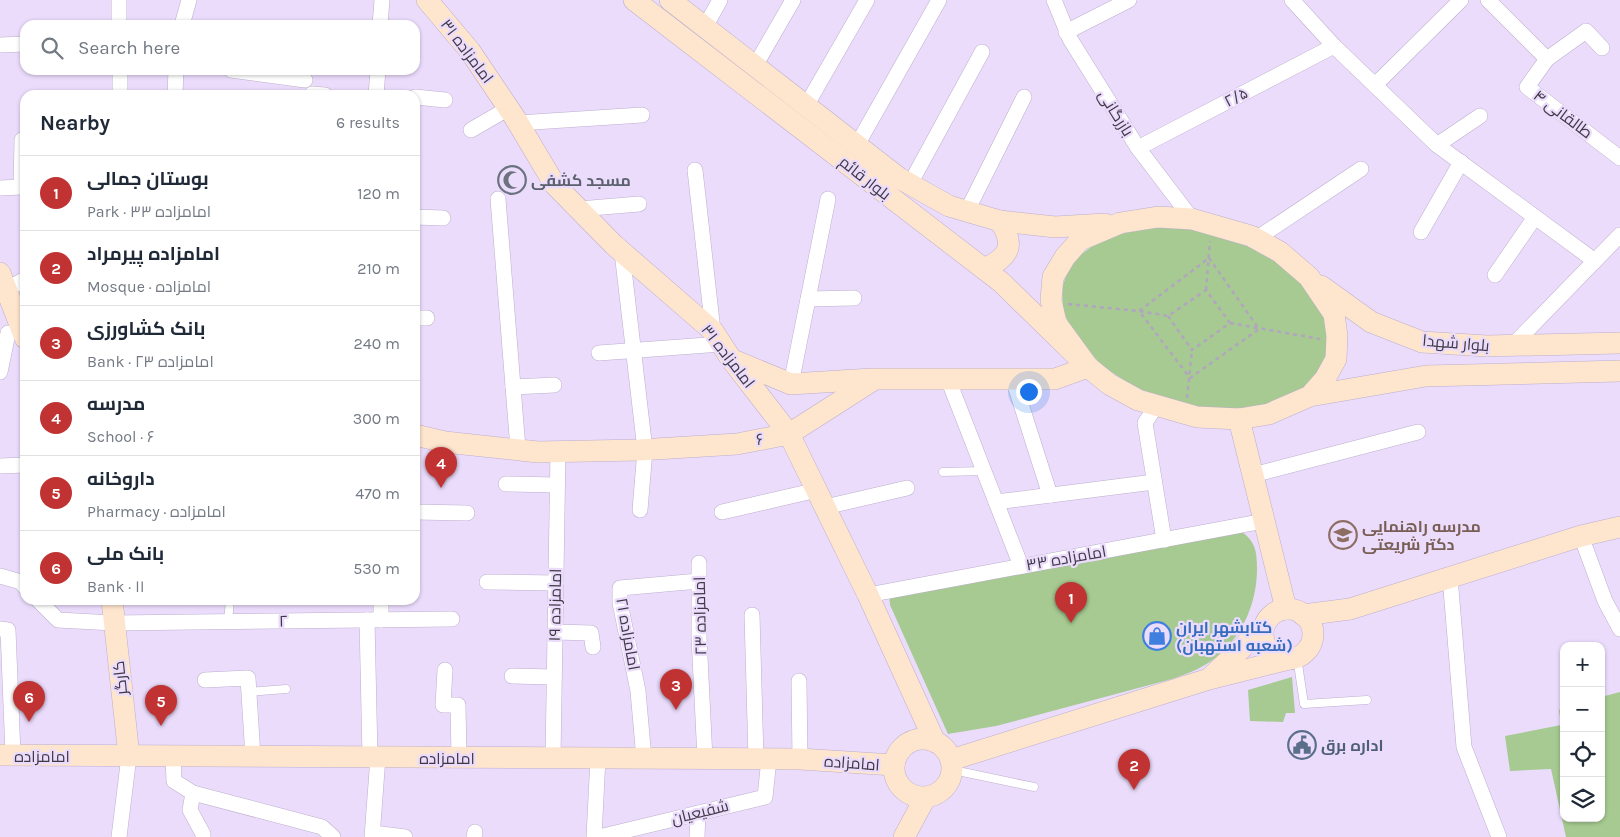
<!DOCTYPE html>
<meta charset="utf-8">
<style>
body{margin:0;font-family:Karla,Cairo,sans-serif;background:#f2f2f3;color:#1f2937}
.controls{position:absolute;right:15px;bottom:15px;display:grid;overflow:hidden;border-radius:10px;box-shadow:0 1px 4px #0004}
.controls button{width:45px;height:45px;display:grid;place-items:center;padding:0;border:0;border-bottom:1px solid #e0e1e3;background:#fff;color:#1f2937;font:25px sans-serif}
.you{position:absolute;left:1028px;top:391px;width:18px;height:18px;margin:-12px;border:4px solid #fff;border-radius:50%;background:#1a73e8;box-shadow:0 0 0 8px #1a73e833}
.badge{display:grid;place-items:center;width:32px;height:32px;border-radius:50%;background:#c13233;color:#fff;font-size:16px;font-weight:700}
.pin{position:absolute;translate:-50% -41px;filter:drop-shadow(0 1px 2px #0008)}
.pin::after{content:'';position:absolute;top:26px;width:18px;height:15px;background:inherit;clip-path:polygon(0 0,100% 0,50% 100%)}
.list{margin:0;padding:0;list-style:none}
h2{display:flex;justify-content:space-between;align-items:center;height:65px;margin:0;padding:0 20px;font-size:21px}
h2 small{font-size:16px;font-weight:400;color:#747a83}
.list li{display:grid;grid-template-columns:32px 1fr auto;gap:15px;align-items:center;box-sizing:border-box;height:75px;padding:0 20px;border-top:1px solid #e0e1e3}
.list b{display:block;font-size:19px;white-space:nowrap}
.list p{margin:0;font-size:16px;white-space:nowrap;color:#747a83}
.list em{font-size:16px;font-style:normal;color:#747a83}
.icon{flex:none;width:28px;height:28px;fill:none;stroke:currentColor;stroke-width:2;stroke-linecap:round;stroke-linejoin:round}
.map{position:relative;flex:none;width:1620px;height:837px;overflow:hidden}
.search{position:absolute;background:#fff;box-shadow:0 1px 4px #0004;left:20px;top:20px;width:400px;height:55px;display:flex;align-items:center;gap:12px;box-sizing:border-box;padding:0 18px;border-radius:15px;color:#747a83;font-size:19px}
.panel{position:absolute;background:#fff;box-shadow:0 1px 4px #0004;left:20px;top:90px;width:400px;height:515px;border-radius:15px}
.map>svg:first-child{display:block}
.green{fill:#a6ca91}
.lines{fill:none;stroke-linecap:round;stroke-linejoin:round}
.lane-casing{stroke:#bdafcd;stroke-width:9}
.street-casing{stroke:#bdafcd;stroke-width:16}
.secondary-casing{stroke:#bdafcd;stroke-width:22}
.path{stroke:#b1a5bf;stroke-width:2.5;stroke-dasharray:4 4;stroke-linecap:butt}
.lane{stroke:#fff;stroke-width:8}
.street{stroke:#fff;stroke-width:15}
.secondary{stroke:#fee5ce;stroke-width:21}
.labels{text-anchor:middle;dominant-baseline:central;stroke-width:4.5;stroke-linejoin:round;paint-order:stroke}
.street-label{font-size:16px;fill:#3f3946;stroke:#ebdcfc}
.worship-label{font-size:16px;font-weight:bold;fill:#5b616d;stroke:#ebdcfc;text-anchor:start}
.education-label{font-size:16px;font-weight:bold;fill:#785e54;stroke:#ebdcfc;text-anchor:start}
.shop-label{font-size:16px;font-weight:bold;fill:#366cbe;stroke:#ebdcfc;text-anchor:start}
.service-label{font-size:16px;font-weight:bold;fill:#4e5e75;stroke:#ebdcfc;text-anchor:start}
</style>
<div class="map">
<svg width="1620" height="837" viewBox="0 0 1620 837">
<rect width="100%" height="100%" fill="#ebdcfc"/>
<g class="green">
<polygon points="1163,226 1211,232 1260,251 1292,272 1317,302 1327,320 1329,352 1319,374 1301,392 1276,404 1251,408 1219,410 1186,406 1141,391 1102,366 1072,331 1063,310 1062,288 1068,270 1078,257 1095,244 1114,235"/>
<path d="M1242 532C1256 542 1257 553 1257 569 1257 601 1244 633 1220 654 1206 667 1189 673 1172 679L996 726 948 734 890 605 889 593Z"/>
<polygon points="1292,677 1295,713 1286,713 1283,722 1250,721 1248,690"/>
<polygon points="1620,692 1620,837 1566,837 1551,769 1510,771 1505,736 1561,725 1559,710 1564,708 1564,818 1601,818 1601,697"/>
</g>
<g class="lines">
<defs>
<g id="lane">
<polyline points="943,472 984,471"/>
<polyline points="228,622 230,600"/>
<polyline points="1297,657 1304,704 1367,700"/>
<polyline points="249,692 286,689"/>
<polyline points="953,770 1034,787"/>
</g>
<g id="street">
<polyline points="119,0 119,25"/>
<polyline points="1054,0 1070,39 1138,148 1192,219"/>
<polyline points="1292,0 1334,46 1437,145 1595,261"/>
<polyline points="1488,0 1547,59 1527,87 1620,158"/>
<polyline points="182,25 189,0"/>
<polyline points="380,25 382,0"/>
<polyline points="705,27 720,0"/>
<polyline points="1066,32 1129,0"/>
<polyline points="0,45 25,44"/>
<polyline points="1547,59 1586,31 1602,48"/>
<polyline points="755,66 793,0"/>
<polyline points="120,70 120,95"/>
<polyline points="231,70 305,80"/>
<polyline points="1375,85 1461,0"/>
<polyline points="312,94 325,95"/>
<polyline points="173,95 175,94 176,70"/>
<polyline points="376,95 378,70"/>
<polyline points="415,97 445,100"/>
<polyline points="806,106 867,0"/>
<polyline points="518,123 642,115"/>
<polyline points="471,130 509,108"/>
<polyline points="857,145 939,0"/>
<polyline points="1437,145 1480,116"/>
<polyline points="1138,148 1334,46"/>
<polyline points="695,170 713,331"/>
<polyline points="910,184 982,52"/>
<polyline points="0,188 21,187 22,140"/>
<polyline points="498,199 518,449"/>
<polyline points="579,209 639,204"/>
<polyline points="967,211 1024,97"/>
<polyline points="415,217 443,218"/>
<polyline points="1421,232 1461,162"/>
<polyline points="1256,239 1361,169"/>
<polyline points="622,252 645,450 640,510"/>
<polyline points="1495,275 1535,217"/>
<polyline points="6,290 25,279"/>
<polyline points="808,299 854,298"/>
<polyline points="415,318 427,318"/>
<polyline points="1512,346 1620,235"/>
<polyline points="599,353 721,344"/>
<polyline points="0,372 8,333"/>
<polyline points="948,379 1021,566"/>
<polyline points="1013,379 1050,495"/>
<polyline points="791,384 828,199"/>
<polyline points="513,387 554,385"/>
<polyline points="1156,406 1145,423 1164,540"/>
<polyline points="0,466 25,465"/>
<polyline points="1253,475 1418,432"/>
<polyline points="506,484 557,485"/>
<polyline points="996,502 1154,482"/>
<polyline points="825,507 907,488"/>
<polyline points="415,512 467,513"/>
<polyline points="722,512 817,490"/>
<polyline points="1581,536 1605,601 1620,629"/>
<polyline points="699,563 699,637 705,759"/>
<polyline points="0,576 21,582 25,587"/>
<polyline points="1450,577 1464,747 1499,837"/>
<polyline points="487,582 556,583"/>
<polyline points="868,595 1264,521"/>
<polyline points="38,600 58,620 114,623 452,619"/>
<polyline points="381,600 381,620"/>
<polyline points="752,615 756,759"/>
<polyline points="367,620 370,757"/>
<polyline points="0,629 8,630 13,755"/>
<polyline points="555,632 591,633 593,647"/>
<polyline points="445,670 443,705 458,705 459,758"/>
<polyline points="512,676 554,677"/>
<polyline points="205,680 248,678 253,757"/>
<polyline points="799,681 800,759"/>
<polyline points="173,756 174,781 193,793 190,810 203,834 203,837"/>
<polyline points="553,758 558,451"/>
<polyline points="644,759 638,691 620,603 620,588 699,581"/>
<polyline points="193,793 322,827 333,837"/>
<polyline points="373,833 405,837"/>
<polyline points="119,837 129,756"/>
<polyline points="372,837 378,757"/>
<polyline points="474,837 475,832"/>
<polyline points="594,837 598,758"/>
<polyline points="599,837 765,797 769,759"/>
<polyline points="697,837 698,813"/>
</g>
<g id="secondary">
<polyline points="427,0 470,51 515,118 555,185 614,245 713,331 731,359 789,434 868,595 935,742"/>
<polyline points="670,0 899,178 949,206 1000,221 1055,227 1105,224"/>
<path d="M984 269C1009 257 1016 246 1000 221"/>
<polyline points="0,273 25,338"/>
<polyline points="1321,286 1371,322 1422,342 1487,346 1620,343"/>
<polyline points="733,360 791,384 872,379"/>
<polyline points="1310,396 1325,379 1336,359 1337,336 1334,314 1309,277 1280,252 1251,236 1192,219 1158,217 1120,223 1080,240 1065,257 1053,277 1051,300 1056,323 1088,367 1109,384 1138,400 1197,417 1239,419 1269,414 1310,396 1426,376 1620,371"/>
<polyline points="1239,419 1286,609"/>
<polyline points="415,435 445,442 538,452 639,450 737,444 789,434 875,379 1055,379 1088,367 1001,282 634,0"/>
<polyline points="112,600 129,756"/>
<circle cx="1288" cy="634" r="25"/>
<polyline points="1303,615 1350,609 1581,536 1620,527"/>
<polyline points="1211,677 1263,628"/>
<circle cx="923" cy="768" r="29"/>
<polyline points="0,755 800,759 894,765"/>
<polyline points="951,760 1209,679 1289,659"/>
<polyline points="904,837 925,798"/>
</g>
</defs>
<use href="#lane" class="lane-casing"/>
<use href="#street" class="street-casing"/>
<use href="#secondary" class="secondary-casing"/>
<g class="path">
<polygon points="1209,258 1259,329 1190,378 1139,311"/>
<polyline points="1206,290 1210,241"/>
<polyline points="1068,304 1139,311 1168,316 1206,290 1230,323 1192,350 1168,316"/>
<polyline points="1230,323 1320,339"/>
<polyline points="1187,398 1192,350"/>
</g>
<use href="#lane" class="lane"/>
<use href="#street" class="street"/>
<use href="#secondary" class="secondary"/>
</g>
<defs>
<symbol id="mosque-ring" viewBox="-11 -11 22 22"><circle r="9.5" fill="#ebdcfc" stroke="#6b7280" stroke-width="1.5"/><path d="M3.5-4.9A6 6 0 1 0 3.5 4.9A5 5 0 1 1 3.5-4.9Z" fill="#6b7280"/></symbol>
<symbol id="school-ring" viewBox="-11 -11 22 22"><circle r="9.5" fill="#ebdcfc" stroke="#8d6e63" stroke-width="1.5"/><path d="M0-5L7-2L0 1L-7-2ZM-4 1L0 2.5L4 1V4Q0 6-4 4Z" fill="#8d6e63"/></symbol>
<symbol id="shop-ring" viewBox="-11 -11 22 22"><circle r="9.5" fill="#ebdcfc" stroke="#3f7fe0" stroke-width="1.5"/><path d="M-5-2.5h2.3a2.7 3.5 0 0 1 5.4 0H5L5.5 6h-11ZM-1.5-2.5h3a1.5 2.3 0 0 0-3 0Z" fill="#3f7fe0"/></symbol>
<symbol id="civic-ring" viewBox="-11 -11 22 22"><circle r="9.5" fill="#ebdcfc" stroke="#5c6f8a" stroke-width="1.5"/><path d="M-.6-6.5H3V-4.5H.6V-3L4-1V1h2V6H-6V1h2V-1L-.6-3ZM-1.2 2.5V6h2.4V2.5Z" fill="#5c6f8a"/></symbol>
</defs>
<g fill-rule="evenodd">
<use href="#mosque-ring" x="496" y="164" width="32" height="32"/>
<use href="#school-ring" x="1327" y="519" width="32" height="32"/>
<use href="#shop-ring" x="1141" y="620" width="32" height="32"/>
<use href="#civic-ring" x="1286" y="729" width="32" height="32"/>
</g>
<g class="labels">
<g class="street-label">
<text transform="translate(467 51) rotate(53)">امامزاده ۳۱</text>
<text transform="translate(1236 97) rotate(-27)">۲/۵</text>
<text transform="translate(1116 113) rotate(58)">بازرگانی</text>
<text transform="translate(1563 114) rotate(37)">طالقانی ۴</text>
<text transform="translate(865 178) rotate(38)">بلوار قائم</text>
<text transform="translate(1456 343) rotate(5)">بلوار شهدا</text>
<text transform="translate(728 356) rotate(52)">امامزاده ۳۱</text>
<text transform="translate(760 439) rotate(-11)">۶</text>
<text transform="translate(1066 558) rotate(-10)">امامزاده ۳۳</text>
<text transform="translate(555 605) rotate(-89)">امامزاده ۱۹</text>
<text transform="translate(700 616) rotate(-91)">امامزاده ۲۳</text>
<text transform="translate(283 621) rotate(-1)">۲</text>
<text transform="translate(628 634) rotate(80)">امامزاده ۲۱</text>
<text transform="translate(120 678) rotate(-96)">کارگر</text>
<text x="42" y="756">امامزاده</text>
<text x="447" y="758">امامزاده</text>
<text transform="translate(852 763) rotate(4)">امامزاده</text>
<text transform="translate(700 812) rotate(-14)">شفیعیان</text>
</g>
<g class="worship-label">
<text x="531" y="180">مسجد کشفی</text>
</g>
<g class="education-label">
<text x="1362" y="526">مدرسه راهنمایی<tspan x="1362" dy="18">دکتر شریعتی</tspan></text>
</g>
<g class="shop-label">
<text x="1176" y="627">کتابشهر ایران<tspan x="1176" dy="18">(شعبه استهبان)</tspan></text>
</g>
<g class="service-label">
<text x="1321" y="745">اداره برق</text>
</g>
</g>
</svg>
<div class="controls">
<button>+</button>
<button>−</button>
<button><svg class="icon" aria-label="locate" viewBox="0 0 24 24"><circle cx="12" cy="12" r="6"/><path d="M12 2v4M12 18v4M2 12h4M18 12h4"/></svg></button>
<button><svg class="icon" aria-label="layers" viewBox="0 0 24 24"><path d="M12 4l9 5-9 5-9-5zM3 14l9 5 9-5"/></svg></button>
</div>
<div class="you"></div>
<div class="pin badge" style="left:1071px;top:623px">1</div>
<div class="pin badge" style="left:1134px;top:790px">2</div>
<div class="pin badge" style="left:676px;top:710px">3</div>
<div class="pin badge" style="left:441px;top:488px">4</div>
<div class="pin badge" style="left:161px;top:726px">5</div>
<div class="pin badge" style="left:29px;top:722px">6</div>
<div class="search"><svg class="icon" aria-label="search" viewBox="0 0 24 24"><circle cx="10" cy="10" r="6"/><path d="M15 15l6 6"/></svg>Search here</div>
<section class="panel">
<h2>Nearby<small>6 results</small></h2>
<ul class="list">
<li><span class="badge">1</span><div><b>بوستان جمالی</b><p>Park · امامزاده ۳۳</p></div><em>120 m</em></li>
<li><span class="badge">2</span><div><b>امامزاده پیرمراد</b><p>Mosque · امامزاده</p></div><em>210 m</em></li>
<li><span class="badge">3</span><div><b>بانک کشاورزی</b><p>Bank · امامزاده ۲۳</p></div><em>240 m</em></li>
<li><span class="badge">4</span><div><b>مدرسه</b><p>School · ۶</p></div><em>300 m</em></li>
<li><span class="badge">5</span><div><b>داروخانه</b><p>Pharmacy · امامزاده</p></div><em>470 m</em></li>
<li><span class="badge">6</span><div><b>بانک ملی</b><p>Bank · ۱۱</p></div><em>530 m</em></li>
</ul>
</section>
</div>
